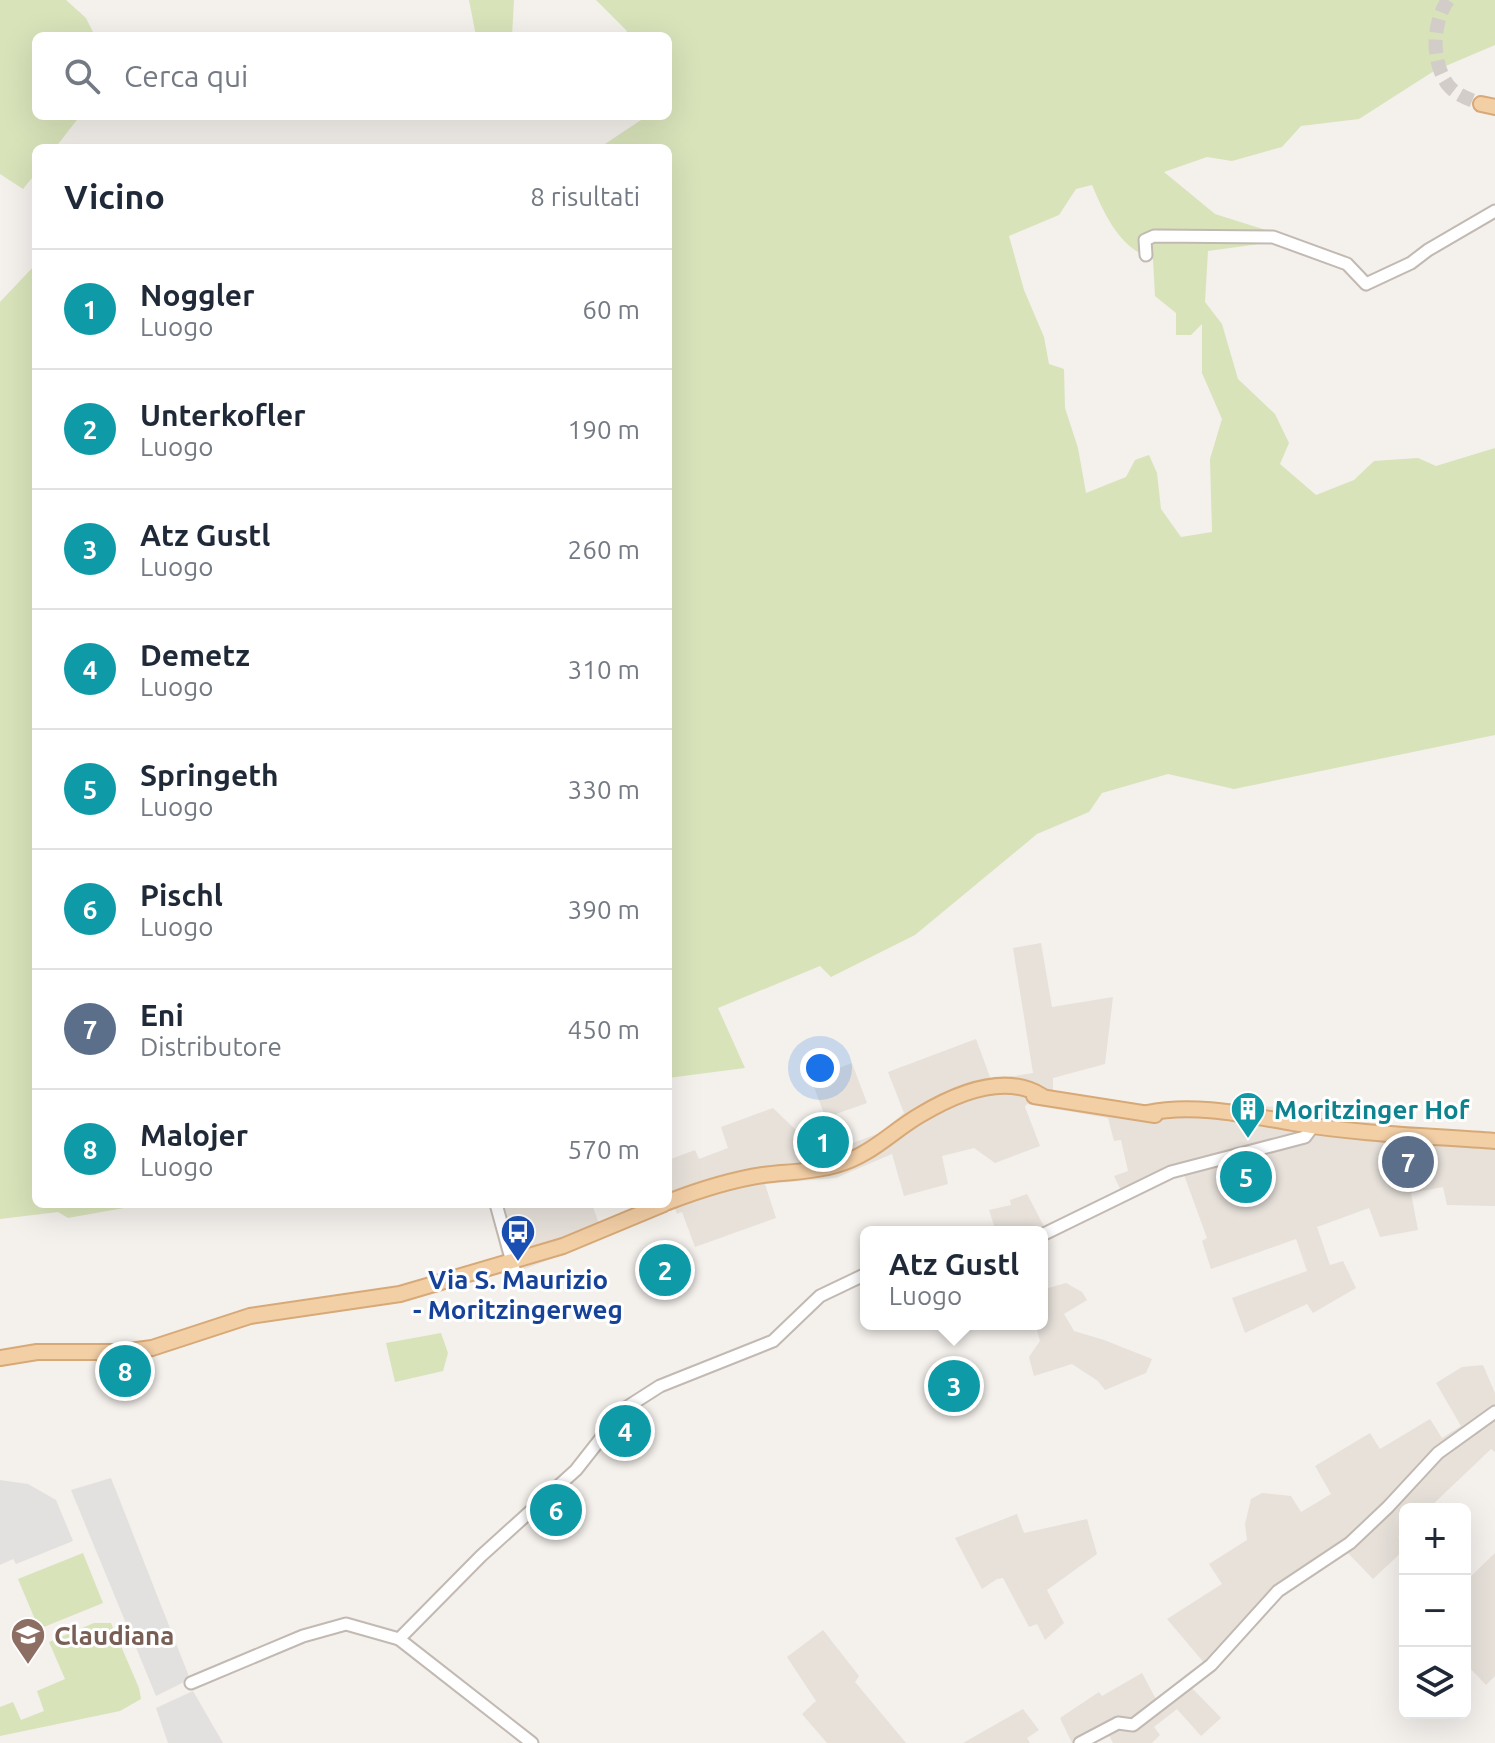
<!DOCTYPE html>
<html lang="it">
<meta charset="utf-8">
<style>
body{margin:0;font-family:Ubuntu,sans-serif;background:#f2f2f3;color:#1f2937}
.controls{position:absolute;right:24px;bottom:24px;display:grid;overflow:hidden;border-radius:12px;box-shadow:0 8px 32px #0002}
.controls button{width:72px;height:72px;display:grid;place-items:center;padding:0;border:0;border-bottom:2px solid #e0e1e3;background:#fff;color:#1f2937;font:40px sans-serif}
.you{position:absolute;left:820px;top:1068px;width:28px;height:28px;margin:-20px;border:6px solid #fff;border-radius:50%;background:#1a73e8;box-shadow:0 0 0 12px #1a73e833}
.badge{display:grid;place-items:center;width:52px;height:52px;border-radius:50%;background:#e2353a;color:#fff;font-size:26px;font-weight:700}
.pin{position:absolute;translate:-50% -50%;border:4px solid #fff;box-shadow:0 2px 8px #0006}
.popup{position:absolute;left:860px;top:1226px;width:188px;height:104px;box-sizing:border-box;display:grid;place-content:center;border-radius:12px;background:#fff;filter:drop-shadow(0 2px 6px #0005);font-size:26px;white-space:nowrap;color:#747a83}
.popup b{font-size:30px;color:#1f2937}
.popup::after{content:'';position:absolute;left:50%;top:100%;margin-left:-16px;border:16px solid transparent;border-top-color:#fff}
.list{margin:0;padding:0;list-style:none}
h2{display:flex;justify-content:space-between;align-items:center;height:104px;margin:0;padding:0 32px;font-size:34px}
h2 small{font-size:26px;font-weight:400;color:#747a83}
.list li{display:grid;grid-template-columns:52px 1fr auto;gap:24px;align-items:center;box-sizing:border-box;height:120px;padding:0 32px;border-top:2px solid #e0e1e3}
.list b{display:block;font-size:30px;white-space:nowrap}
.list p{margin:0;font-size:26px;white-space:nowrap;color:#747a83}
.list em{font-size:26px;font-style:normal;color:#747a83}
.icon{flex:none;width:44px;height:44px;fill:none;stroke:currentColor;stroke-width:2;stroke-linecap:round;stroke-linejoin:round}
.map{position:relative;flex:none;width:1495px;height:1743px;overflow:hidden}
.search{position:absolute;background:#fff;box-shadow:0 8px 32px #0002;left:32px;top:32px;width:640px;height:88px;display:flex;align-items:center;gap:20px;box-sizing:border-box;padding:0 28px;border-radius:12px;color:#747a83;font-size:30px}
.panel{position:absolute;background:#fff;box-shadow:0 8px 32px #0002;left:32px;top:144px;width:640px;height:1064px;border-radius:12px}
.map>svg:first-child{display:block}
.residential{fill:#e7e1da}
.green{fill:#d8e3ba;fill-rule:evenodd}
.parking{fill:#e3e1df}
.lines{fill:none;stroke-linecap:round;stroke-linejoin:round}
.major-tunnel{stroke:#d2cdc8;stroke-width:14;stroke-dasharray:14 7;stroke-linecap:butt}
.minor-casing{stroke:#c2b9b2;stroke-width:15}
.major-casing{stroke:#d7a977;stroke-width:18}
.minor{stroke:#fff;stroke-width:11}
.major{stroke:#f3cfa6;stroke-width:14}
.labels{text-anchor:middle;dominant-baseline:central;stroke-width:6;stroke-linejoin:round;paint-order:stroke}
.culture-label{font-size:26px;font-weight:bold;fill:#0d838f;stroke:#fff;text-anchor:start}
.transit-label{font-size:26px;font-weight:bold;fill:#164399;stroke:#fff}
.education-label{font-size:26px;font-weight:bold;fill:#785e54;stroke:#fff;text-anchor:start}
</style>
<div class="map">
<svg width="1495" height="1743" viewBox="0 0 1495 1743">
<rect width="100%" height="100%" fill="#f4f0ec"/>
<g class="residential">
<polygon points="1041,943 1052,1007 1113,997 1105,1064 1053,1078 1053,1091 1149,1105 1203,1101 1300,1109 1363,1116 1370,1123 1495,1134 1495,1206 1447,1205 1443,1187 1411,1193 1418,1230 1380,1237 1369,1208 1317,1227 1330,1265 1343,1261 1356,1288 1313,1313 1307,1304 1245,1333 1232,1298 1307,1271 1296,1239 1211,1269 1202,1241 1207,1238 1183,1172 1124,1197 1114,1176 1128,1171 1121,1140 1114,1141 1108,1118 1027,1104 1025,1107 1040,1146 995,1163 974,1148 942,1156 948,1184 904,1196 892,1154 836,1178 765,1184 776,1218 695,1247 682,1212 677,1214 668,1189 668,1160 695,1150 699,1159 728,1148 721,1127 773,1108 797,1131 824,1114 811,1079 852,1063 867,1103 836,1114 847,1145 880,1133 904,1113 888,1072 976,1039 991,1080 1033,1073 1013,948"/>
<polygon points="1027,1194 1049,1236 1042,1232 996,1232 989,1210 1011,1205 1010,1200"/>
<polygon points="489,1204 592,1204 604,1238 507,1276"/>
<polygon points="1066,1283 1082,1292 1087,1300 1064,1314 1074,1331 1104,1340 1152,1359 1146,1373 1105,1390 1098,1381 1072,1364 1034,1376 1029,1357 1040,1341 1035,1324 1042,1324 1042,1284 1048,1288"/>
<polygon points="1483,1365 1495,1393 1495,1452 1491,1449 1428,1509 1405,1509 1405,1530 1398,1537 1405,1545 1405,1549 1373,1579 1345,1550 1280,1594 1211,1671 1167,1619 1222,1584 1209,1564 1247,1540 1245,1524 1251,1499 1262,1493 1291,1496 1301,1512 1331,1494 1315,1466 1370,1433 1380,1449 1430,1419 1442,1438 1461,1426 1436,1383 1462,1367"/>
<polygon points="1017,1514 1024,1533 1087,1519 1097,1554 1047,1590 1064,1623 1045,1640 1037,1624 1029,1627 1003,1578 997,1579 982,1589 955,1538"/>
<polygon points="1495,1553 1495,1676 1486,1685 1465,1663 1465,1582"/>
<polygon points="823,1630 859,1676 855,1682 906,1743 827,1743 802,1714 816,1701 787,1657"/>
<polygon points="1142,1673 1158,1703 1186,1682 1221,1718 1201,1736 1177,1709 1154,1727 1160,1735 1152,1743 1113,1743 1107,1732 1084,1743 1072,1743 1060,1718 1099,1692 1102,1696"/>
<polygon points="1023,1709 1039,1730 1027,1738 1030,1743 963,1743"/>
</g>
<g class="green">
<polygon points="0,0 66,0 86,18 95,36 36,36 36,116 80,116 55,148 36,148 36,173 23,189 0,174"/>
<polygon points="469,0 514,0 512,36 476,36"/>
<path d="M596 0H1495V45L1434 71 1359 119 1301 126 1282 147 1232 161 1207 157 1164 172 1215 214 1275 233 1274 242 1208 251 1205 302 1222 324 1238 379 1275 414 1289 443 1280 464 1316 495 1354 480 1374 461 1418 458 1436 466 1495 448V735L1234 789 1168 774 1102 793 1089 812 1037 834 915 935 831 977 820 966 718 1008 745 1068 668 1078V148H599L647 116H668V36H629L626 30ZM1092 185C1105 215 1119 248 1153 259L1155 296 1176 313V335H1191L1202 324V373L1222 419 1210 459 1212 532 1181 537 1161 509 1157 473 1149 455 1135 460 1126 477 1086 493 1078 448 1065 408 1064 369 1049 364 1044 337 1024 290 1009 236 1059 215 1076 189Z"/>
<polygon points="36,264 36,1204 146,1204 68,1218 58,1212 0,1219 0,302"/>
<polygon points="441,1333 448,1353 443,1371 395,1382 386,1343"/>
<polygon points="83,1553 103,1603 39,1629 18,1579"/>
<polygon points="94,1623 111,1623 139,1688 141,1699 120,1711 0,1736 0,1707 13,1702 21,1720 44,1711 37,1691 65,1679 49,1642"/>
</g>
<g class="parking">
<polygon points="111,1478 190,1679 156,1696 71,1490"/>
<polygon points="0,1480 28,1484 56,1500 73,1541 16,1564 13,1559 0,1565"/>
<polygon points="193,1691 223,1743 168,1743 156,1708"/>
</g>
<g class="lines">
<path class="major-tunnel" d="M1448 0C1432 23 1431 62 1448 85 1456 95 1469 99 1481 104"/>
<defs>
<g id="minor">
<polyline points="1146,255 1145,240 1154,236 1273,237 1347,264 1366,284 1411,263 1428,250 1495,211"/>
<polyline points="496,1204 514,1269"/>
<polyline points="1042,1235 1171,1172 1305,1137 1314,1125"/>
<polyline points="399,1639 481,1556 576,1470 624,1409 660,1386 773,1341 820,1296 866,1274"/>
<polyline points="191,1683 303,1636 346,1624 399,1639 532,1743"/>
<polyline points="1080,1743 1118,1723 1133,1725 1211,1665 1278,1591 1350,1543 1388,1507 1438,1453 1495,1412"/>
</g>
<g id="major">
<polyline points="1481,104 1495,107"/>
<polyline points="1034,1096 1155,1115"/>
<path d="M1147 1113C1195 1103 1246 1115 1293 1123 1359 1134 1428 1136 1495 1141"/>
<path d="M668 1202C699 1190 730 1180 763 1175 787 1172 813 1172 836 1165 870 1156 891 1132 920 1115 955 1094 1004 1072 1042 1096"/>
<polyline points="0,1358 37,1352 122,1352 152,1348 250,1316 400,1294 563,1246 664,1204"/>
</g>
</defs>
<use href="#minor" class="minor-casing"/>
<use href="#major" class="major-casing"/>
<use href="#minor" class="minor"/>
<use href="#major" class="major"/>
</g>
<defs>
<symbol id="building-pin" viewBox="-11 -11 22 30"><path d="M0 17L-7.5 6A9.5 9.5 0 1 1 7.5 6Z" fill="#0f9aa8" stroke="#fff"/><path d="M-4-6H4V6H1V3H-1V6H-4ZM-2.5-4.3h1.7v1.8h-1.7ZM.8-4.3h1.7v1.8H.8ZM-2.5-1h1.7V.8h-1.7ZM.8-1h1.7V.8H.8Z" fill="#fff"/></symbol>
<symbol id="bus-pin" viewBox="-11 -11 22 30"><path d="M0 17L-7.5 6A9.5 9.5 0 1 1 7.5 6Z" fill="#1a4fb4" stroke="#fff"/><path d="M-5-6H5V4H4V6H2V4H-2V6H-4V4H-5ZM-3.5-4V0h7V-4ZM-3.5 1.2v1.5H-2V1.2ZM2 1.2v1.5H3.5V1.2Z" fill="#fff"/></symbol>
<symbol id="university-pin" viewBox="-11 -11 22 30"><path d="M0 17L-7.5 6A9.5 9.5 0 1 1 7.5 6Z" fill="#8d6e63" stroke="#fff"/><path d="M0-5L7-2L0 1L-7-2ZM-4 1L0 2.5L4 1V4Q0 6-4 4Z" fill="#fff"/></symbol>
</defs>
<g fill-rule="evenodd">
<use href="#building-pin" x="1228" y="1089" width="40" height="54"/>
<use href="#bus-pin" x="498" y="1212" width="40" height="54"/>
<use href="#university-pin" x="8" y="1615" width="40" height="54"/>
</g>
<g class="labels">
<g class="culture-label">
<text x="1274" y="1109">Moritzinger Hof</text>
</g>
<g class="transit-label">
<text x="518" y="1279">Via S. Maurizio<tspan x="518" dy="30">- Moritzingerweg</tspan></text>
</g>
<g class="education-label">
<text x="54" y="1635">Claudiana</text>
</g>
</g>
</svg>
<div class="controls">
<button>+</button>
<button>−</button>
<button><svg class="icon" aria-label="layers" viewBox="0 0 24 24"><path d="M12 4l9 5-9 5-9-5zM3 14l9 5 9-5"/></svg></button>
</div>
<div class="you"></div>
<div class="pin badge" style="left:823px;top:1142px;background:#0f9aa8">1</div>
<div class="pin badge" style="left:665px;top:1270px;background:#0f9aa8">2</div>
<div class="pin badge" style="left:954px;top:1386px;background:#0f9aa8">3</div>
<div class="popup"><b>Atz Gustl</b>Luogo</div>
<div class="pin badge" style="left:625px;top:1431px;background:#0f9aa8">4</div>
<div class="pin badge" style="left:1246px;top:1177px;background:#0f9aa8">5</div>
<div class="pin badge" style="left:556px;top:1510px;background:#0f9aa8">6</div>
<div class="pin badge" style="left:1408px;top:1162px;background:#5c6f8a">7</div>
<div class="pin badge" style="left:125px;top:1371px;background:#0f9aa8">8</div>
<div class="search"><svg class="icon" aria-label="search" viewBox="0 0 24 24"><circle cx="10" cy="10" r="6"/><path d="M15 15l6 6"/></svg>Cerca qui</div>
<section class="panel">
<h2>Vicino<small>8 risultati</small></h2>
<ul class="list">
<li><span class="badge" style="background:#0f9aa8">1</span><div><b>Noggler</b><p>Luogo</p></div><em>60 m</em></li>
<li><span class="badge" style="background:#0f9aa8">2</span><div><b>Unterkofler</b><p>Luogo</p></div><em>190 m</em></li>
<li><span class="badge" style="background:#0f9aa8">3</span><div><b>Atz Gustl</b><p>Luogo</p></div><em>260 m</em></li>
<li><span class="badge" style="background:#0f9aa8">4</span><div><b>Demetz</b><p>Luogo</p></div><em>310 m</em></li>
<li><span class="badge" style="background:#0f9aa8">5</span><div><b>Springeth</b><p>Luogo</p></div><em>330 m</em></li>
<li><span class="badge" style="background:#0f9aa8">6</span><div><b>Pischl</b><p>Luogo</p></div><em>390 m</em></li>
<li><span class="badge" style="background:#5c6f8a">7</span><div><b>Eni</b><p>Distributore</p></div><em>450 m</em></li>
<li><span class="badge" style="background:#0f9aa8">8</span><div><b>Malojer</b><p>Luogo</p></div><em>570 m</em></li>
</ul>
</section>
</div>
